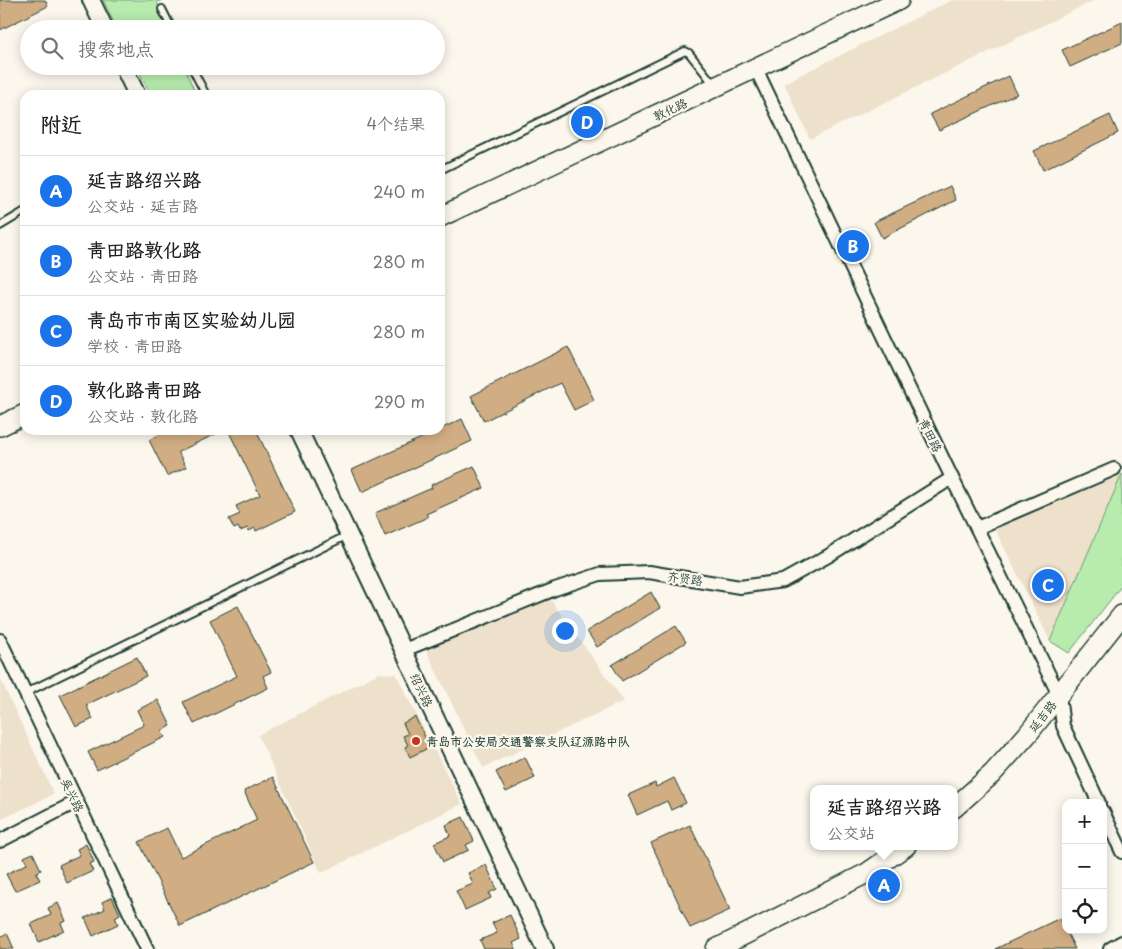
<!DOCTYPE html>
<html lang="zh">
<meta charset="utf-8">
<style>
body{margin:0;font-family:"Playpen Sans","LXGW WenKai TC",sans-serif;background:#f6f6f6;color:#202124}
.controls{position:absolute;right:15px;bottom:15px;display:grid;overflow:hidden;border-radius:10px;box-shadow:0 2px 12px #0003}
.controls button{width:45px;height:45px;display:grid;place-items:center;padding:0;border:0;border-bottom:1px solid #e0e0e0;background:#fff;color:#202124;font:25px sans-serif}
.you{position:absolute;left:564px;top:630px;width:18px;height:18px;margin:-12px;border:4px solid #fff;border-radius:50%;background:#1a73e8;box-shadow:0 0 0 8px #1a73e833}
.badge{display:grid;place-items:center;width:32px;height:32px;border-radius:50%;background:#1a73e8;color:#fff;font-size:16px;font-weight:700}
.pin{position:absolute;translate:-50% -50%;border:2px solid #fff;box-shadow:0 1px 5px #0006}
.popup{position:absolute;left:810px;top:785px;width:148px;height:65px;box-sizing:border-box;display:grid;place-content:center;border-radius:10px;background:#fff;filter:drop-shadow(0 1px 4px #0005);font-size:16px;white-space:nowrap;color:#757577}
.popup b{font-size:19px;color:#202124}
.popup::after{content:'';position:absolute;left:50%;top:100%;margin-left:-10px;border:10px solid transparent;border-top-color:#fff}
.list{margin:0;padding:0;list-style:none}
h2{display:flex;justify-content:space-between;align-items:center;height:65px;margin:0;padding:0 20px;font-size:21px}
h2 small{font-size:16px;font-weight:400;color:#757577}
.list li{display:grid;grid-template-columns:32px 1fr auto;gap:15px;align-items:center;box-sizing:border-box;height:70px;padding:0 20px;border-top:1px solid #e0e0e0}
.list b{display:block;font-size:19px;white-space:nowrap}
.list p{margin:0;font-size:16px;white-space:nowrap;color:#757577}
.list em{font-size:16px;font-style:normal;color:#757577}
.icon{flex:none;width:28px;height:28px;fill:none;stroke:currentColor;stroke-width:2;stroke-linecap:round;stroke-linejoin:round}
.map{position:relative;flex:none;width:1122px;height:949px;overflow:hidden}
.search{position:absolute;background:#fff;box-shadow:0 2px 12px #0003;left:20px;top:20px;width:425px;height:55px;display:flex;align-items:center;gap:12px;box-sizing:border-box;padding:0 18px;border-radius:28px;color:#757577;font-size:19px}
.panel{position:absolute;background:#fff;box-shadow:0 2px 12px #0003;left:20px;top:90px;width:425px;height:345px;border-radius:15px}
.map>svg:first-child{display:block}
.built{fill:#eee1cc}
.green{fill:#b7ecae;stroke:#6b9471}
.building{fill:#d1ad83;stroke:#1f3d34}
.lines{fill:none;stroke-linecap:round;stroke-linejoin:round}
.service-casing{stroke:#1f3d34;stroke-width:10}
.minor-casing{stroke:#1f3d34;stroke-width:16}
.tertiary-casing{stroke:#1f3d34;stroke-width:20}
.secondary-casing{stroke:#1f3d34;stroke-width:22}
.service{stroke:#fbf7ec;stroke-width:6}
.minor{stroke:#fbf7ec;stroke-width:12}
.tertiary{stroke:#fbf7ec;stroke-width:16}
.secondary{stroke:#fbf7ec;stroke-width:19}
.poi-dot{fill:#c8321e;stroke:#fbf7ec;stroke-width:2}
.labels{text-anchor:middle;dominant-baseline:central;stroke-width:4.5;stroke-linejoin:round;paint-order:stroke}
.street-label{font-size:12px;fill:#1f3d34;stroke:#fbf7ec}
.poi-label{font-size:12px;font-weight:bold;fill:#1f3d34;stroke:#fbf7ec;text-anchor:start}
</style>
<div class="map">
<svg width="1122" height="949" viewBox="0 0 1122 949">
<rect width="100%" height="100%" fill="#fbf7ec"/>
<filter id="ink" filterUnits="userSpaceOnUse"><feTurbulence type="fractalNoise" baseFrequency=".02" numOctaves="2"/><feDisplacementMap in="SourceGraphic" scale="10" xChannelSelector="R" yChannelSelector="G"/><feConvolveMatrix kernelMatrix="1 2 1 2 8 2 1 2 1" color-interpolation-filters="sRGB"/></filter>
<g filter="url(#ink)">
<g class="built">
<polygon points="952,0 1095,0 810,139 784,83"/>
<polygon points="1122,468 1122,474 1050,641 995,529"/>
<polygon points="550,599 624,701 483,768 426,650"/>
<polygon points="379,673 396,674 462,804 321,873 258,735"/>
<polygon points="0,678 54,794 0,820"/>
</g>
<g class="green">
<polygon points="103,0 162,0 157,2 168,29 117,29"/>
<polygon points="136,66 184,66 196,95 151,95"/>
<polygon points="1122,474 1122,585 1069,653 1050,641"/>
</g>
<g class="building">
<polygon points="0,0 45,0 48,6 0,30"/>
<polygon points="1122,22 1122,43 1070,67 1062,50"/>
<polygon points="1009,76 1017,94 939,130 930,114"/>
<polygon points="1110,115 1118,133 1043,170 1034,151"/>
<polygon points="950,186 956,200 882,238 874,222"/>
<polygon points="568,347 594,400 574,410 560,383 484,421 471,396"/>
<polygon points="462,419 472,441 362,492 352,470"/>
<polygon points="169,430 224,430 178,452 186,467 167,476 149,440"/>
<polygon points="228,430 256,430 295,512 256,531 255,528 249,531 248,528 240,531 238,527 234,529 229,519 240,514 236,506 260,495"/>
<polygon points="474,466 484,488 426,514 428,517 385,536 375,513 432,488 431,485"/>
<polygon points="651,592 660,608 597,647 587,631"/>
<polygon points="238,606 271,672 263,676 268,688 194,724 183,702 237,676 210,620"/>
<polygon points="676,626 686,642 622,681 612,665"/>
<polygon points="137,657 146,676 86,705 93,719 76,727 60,695"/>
<polygon points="158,700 171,726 161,731 165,737 97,770 88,752 144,725 137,710"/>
<polygon points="415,717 430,747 410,757 405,747 408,745 403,736 408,734 403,723"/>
<polygon points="525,757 535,778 506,792 496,772"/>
<polygon points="273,777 314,862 180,926 139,842 167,828 181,857 257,820 244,791"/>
<polygon points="674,778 686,803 671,810 667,801 637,815 628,795 655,783 656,787"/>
<polygon points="463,817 474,841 466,845 469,850 443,862 434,843 450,836 446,825"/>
<polygon points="690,825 730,910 690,928 651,843"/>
<polygon points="86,844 94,862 89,864 93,871 67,883 59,865 80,855 77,849"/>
<polygon points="33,853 41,870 36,873 40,880 15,891 6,874 27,864 24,857"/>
<polygon points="486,865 497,889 489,893 491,898 465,910 456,891 473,884 468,873"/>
<polygon points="112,897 120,914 115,917 118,924 93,936 85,918 105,909 102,902"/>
<polygon points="58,903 66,921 61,923 64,930 39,942 31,924 51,915 48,908"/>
<polygon points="510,915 521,939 513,943 516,949 484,949 480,940 497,933 492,923"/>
<polygon points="1060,918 1075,949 995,949"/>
<polygon points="7,933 14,949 0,949 0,937"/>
</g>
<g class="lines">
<defs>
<g id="service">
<polyline points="162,9 172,29"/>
<polyline points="191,66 206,95"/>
<polyline points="440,170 685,51 689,53 715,86"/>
<polyline points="0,226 25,211"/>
<polyline points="25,693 348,535"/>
</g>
<g id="minor">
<polyline points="756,69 952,478 1059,695 1063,726 1099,803"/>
<polyline points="977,528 1114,469"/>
<polyline points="0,640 147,949"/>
<polyline points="404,650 555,589 600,574 649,572 740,587 783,581 828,556 952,478"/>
<polyline points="1103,812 1122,852"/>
<polyline points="0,841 76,802"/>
<polyline points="1110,949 1122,942"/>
</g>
<g id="tertiary">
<polyline points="91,0 105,29"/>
<polyline points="123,66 137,95"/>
<polyline points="299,430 545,949"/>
</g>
<g id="secondary">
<polyline points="440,217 899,0"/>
<polyline points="0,426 25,414"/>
<polyline points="954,808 992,774 1027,735 1122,615"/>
<polyline points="716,949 867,873 906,846"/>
</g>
</defs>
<use href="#service" class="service-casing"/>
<use href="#minor" class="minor-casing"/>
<use href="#tertiary" class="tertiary-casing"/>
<use href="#secondary" class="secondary-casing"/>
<use href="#service" class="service"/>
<use href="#minor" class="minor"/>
<use href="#tertiary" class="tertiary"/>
<use href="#secondary" class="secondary"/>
</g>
</g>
<circle class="poi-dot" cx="416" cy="741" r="5"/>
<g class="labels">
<g class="street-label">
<text transform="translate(670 109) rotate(-25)">敦化路</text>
<text transform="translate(931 435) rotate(64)">青田路</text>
<text transform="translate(685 578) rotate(8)">齐贤路</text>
<text transform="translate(422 690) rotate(65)">绍兴路</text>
<text transform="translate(1042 716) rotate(-52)">延吉路</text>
<text transform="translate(73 795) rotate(65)">吴兴路</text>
</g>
<g class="poi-label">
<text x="426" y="741">青岛市公安局交通警察支队辽源路中队</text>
</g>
</g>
</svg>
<div class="controls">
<button>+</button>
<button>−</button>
<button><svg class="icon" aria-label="locate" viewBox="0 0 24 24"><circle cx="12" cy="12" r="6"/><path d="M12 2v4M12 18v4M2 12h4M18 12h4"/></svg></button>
</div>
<div class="you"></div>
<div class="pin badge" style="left:884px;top:885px">A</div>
<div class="popup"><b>延吉路绍兴路</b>公交站</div>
<div class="pin badge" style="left:853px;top:246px">B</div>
<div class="pin badge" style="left:1048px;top:585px">C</div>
<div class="pin badge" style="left:587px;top:122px">D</div>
<div class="search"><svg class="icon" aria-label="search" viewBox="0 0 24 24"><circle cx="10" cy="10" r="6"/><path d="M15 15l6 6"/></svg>搜索地点</div>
<section class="panel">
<h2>附近<small>4个结果</small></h2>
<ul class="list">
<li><span class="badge">A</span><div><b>延吉路绍兴路</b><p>公交站 · 延吉路</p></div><em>240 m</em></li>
<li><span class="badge">B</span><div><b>青田路敦化路</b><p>公交站 · 青田路</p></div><em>280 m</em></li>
<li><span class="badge">C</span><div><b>青岛市市南区实验幼儿园</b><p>学校 · 青田路</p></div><em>280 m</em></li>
<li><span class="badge">D</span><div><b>敦化路青田路</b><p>公交站 · 敦化路</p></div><em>290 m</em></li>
</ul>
</section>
</div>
